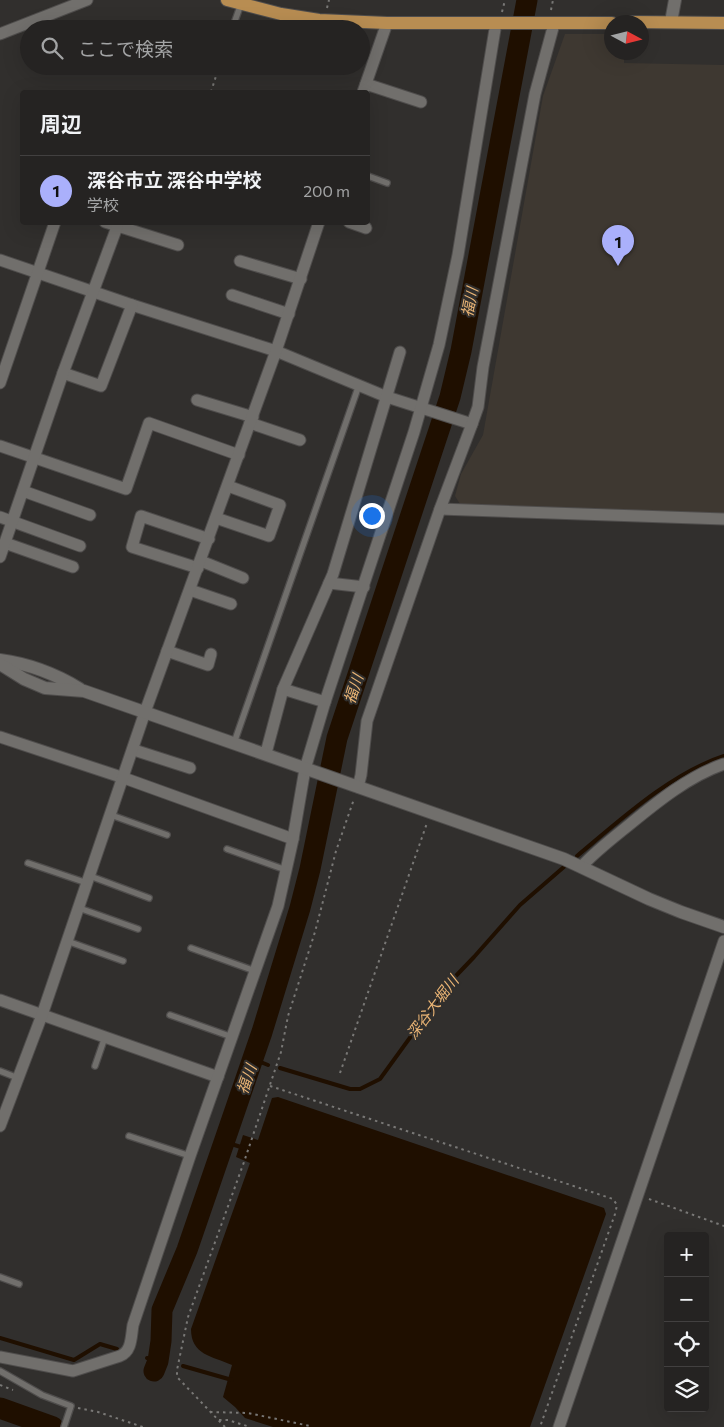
<!DOCTYPE html>
<html lang="ja">
<meta charset="utf-8">
<style>
body{margin:0;font-family:Commissioner,"Noto Sans JP",sans-serif;background:#312f2f;color:#f1f3f6}
.controls{position:absolute;right:15px;bottom:15px;display:grid;overflow:hidden;border-radius:5px;box-shadow:0 5px 20px #0002}
.controls button{width:45px;height:45px;display:grid;place-items:center;padding:0;border:0;border-bottom:1px solid #424040;background:#252322;color:#f1f3f6;font:25px sans-serif}
.compass{position:absolute;left:604px;top:15px;width:45px;height:45px;border-radius:50%;background:#252322;box-shadow:0 5px 20px #0002;rotate:97deg}
.you{position:absolute;left:371px;top:515px;width:18px;height:18px;margin:-12px;border:4px solid #fff;border-radius:50%;background:#1a73e8;box-shadow:0 0 0 8px #1a73e833}
.badge{display:grid;place-items:center;width:32px;height:32px;border-radius:50%;background:#aab0fb;color:#111;font-size:16px;font-weight:700}
.pin{position:absolute;translate:-50% -41px;filter:drop-shadow(0 1px 2px #0008)}
.pin::after{content:'';position:absolute;top:26px;width:18px;height:15px;background:inherit;clip-path:polygon(0 0,100% 0,50% 100%)}
.list{margin:0;padding:0;list-style:none}
h2{display:flex;justify-content:space-between;align-items:center;height:65px;margin:0;padding:0 20px;font-size:21px}
h2 small{font-size:16px;font-weight:400;color:#a3a4a5}
.list li{display:grid;grid-template-columns:32px 1fr auto;gap:15px;align-items:center;box-sizing:border-box;height:70px;padding:0 20px;border-top:1px solid #424040}
.list b{display:block;font-size:19px;white-space:nowrap}
.list p{margin:0;font-size:16px;white-space:nowrap;color:#a3a4a5}
.list em{font-size:16px;font-style:normal;color:#a3a4a5}
.icon{flex:none;width:28px;height:28px;fill:none;stroke:currentColor;stroke-width:2;stroke-linecap:round;stroke-linejoin:round}
.map{position:relative;flex:none;width:724px;height:1427px;overflow:hidden}
.search{position:absolute;background:#252322;box-shadow:0 5px 20px #0002;left:20px;top:20px;width:350px;height:55px;display:flex;align-items:center;gap:12px;box-sizing:border-box;padding:0 18px;border-radius:28px;color:#a3a4a5;font-size:19px}
.panel{position:absolute;background:#252322;box-shadow:0 5px 20px #0002;left:20px;top:90px;width:350px;height:135px;border-radius:5px}
.map>svg:first-child{display:block}
.built{fill:#3e3831}
.water{fill:#1f0f00}
.lines{fill:none;stroke-linecap:round;stroke-linejoin:round}
.stream{stroke:#1f0f00;stroke-width:4}
.river{stroke:#1f0f00;stroke-width:21}
.service-casing{stroke:#4f4d4c;stroke-width:8}
.minor-casing{stroke:#4f4d4c;stroke-width:13}
.tertiary-casing{stroke:#4f4d4c;stroke-width:14}
.primary-casing{stroke:#4f4d4c;stroke-width:14}
.path{stroke:#797876;stroke-width:2;stroke-dasharray:2.5 4;stroke-linecap:butt}
.service{stroke:#716f6c;stroke-width:5.5}
.minor{stroke:#716f6c;stroke-width:11}
.tertiary{stroke:#716f6c;stroke-width:12}
.primary{stroke:#b88d52;stroke-width:12}
.labels{text-anchor:middle;dominant-baseline:central;stroke-width:4;stroke-linejoin:round;paint-order:stroke}
.water-label{font-size:15px;font-style:italic;fill:#ebb575;stroke:#312f2d}
</style>
<div class="map">
<svg width="724" height="1427" viewBox="0 0 724 1427">
<rect width="100%" height="100%" fill="#312f2d"/>
<polygon class="built" points="565,34 611,34 612,52 624,53 624,63 724,65 724,515 471,506 460,504 455,496 461,474 483,435 543,96"/>
<path class="water" d="M278 1097 604 1208 606 1214 530 1427H273L245 1418 235 1407 223 1397 232 1365C212 1356 191 1355 191 1329L250 1163 236 1157 243 1135 258 1140 272 1098Z"/>
<g class="lines">
<g class="stream">
<path d="M577 856C619 821 671 773 724 756"/>
<polyline points="253,1059 268,1065"/>
<polyline points="280,1068 350,1089 360,1089 380,1079 451,981 474,957 520,905 565,866"/>
<polyline points="225,1142 244,1148"/>
<polyline points="0,1338 74,1360 100,1344 117,1349"/>
<polyline points="147,1358 158,1361 166,1361"/>
<polyline points="183,1366 232,1380"/>
</g>
<g class="river">
<polyline points="154,1371 158,1361 161,1341 162,1310 187,1250 262,1032 300,908 310,869 337,738 450,397 461,351 527,0"/>
<polyline points="0,1408 53,1427"/>
</g>
<defs>
<g id="service">
<polyline points="232,29 241,4"/>
<polyline points="219,69 220,66"/>
<polyline points="368,176 387,183"/>
<polyline points="234,743 359,385"/>
<polyline points="111,815 167,835"/>
<polyline points="227,849 286,870"/>
<polyline points="28,863 87,883"/>
<polyline points="90,876 149,898"/>
<polyline points="79,908 138,929"/>
<polyline points="67,941 123,961"/>
<polyline points="191,948 255,971"/>
<polyline points="170,1015 232,1037"/>
<polyline points="95,1066 105,1037"/>
<polyline points="0,1071 18,1078"/>
<polyline points="129,1136 190,1156"/>
<polyline points="0,1277 19,1284"/>
<polyline points="0,1371 42,1395 71,1406 64,1427"/>
</g>
<g id="minor">
<polyline points="0,34 87,0"/>
<polyline points="366,84 421,102"/>
<polyline points="363,92 387,23"/>
<polyline points="105,222 178,245"/>
<polyline points="349,222 366,228"/>
<polyline points="0,260 132,305 276,351 387,397 472,424"/>
<polyline points="240,261 301,279"/>
<polyline points="232,295 289,314"/>
<polyline points="63,373 101,386 132,305"/>
<polyline points="0,383 55,222"/>
<polyline points="197,400 253,417"/>
<polyline points="250,423 300,440"/>
<polyline points="0,446 126,489 149,423 239,455"/>
<polyline points="23,491 90,515"/>
<polyline points="440,509 724,519"/>
<polyline points="0,517 80,546"/>
<polyline points="216,518 269,536 280,505 228,486"/>
<polyline points="5,543 73,567"/>
<polyline points="0,557 63,373 117,227"/>
<polyline points="201,561 243,578"/>
<polyline points="198,568 132,547 141,516 209,539"/>
<polyline points="329,583 364,587"/>
<polyline points="190,590 231,604"/>
<polyline points="167,651 208,665 211,654"/>
<polyline points="283,689 325,702"/>
<polyline points="0,737 124,778 293,839"/>
<polyline points="134,750 190,768"/>
<polyline points="266,753 283,689 333,574 400,352"/>
<polyline points="358,787 361,775 367,721 440,509 472,424 478,407 483,367 535,94 554,24"/>
<path d="M582 866C596 851 613 838 629 825 657 802 689 776 724 764"/>
<polyline points="0,1000 218,1077"/>
<polyline points="0,1126 42,1015 145,712 276,351 319,222"/>
<path d="M0 1357 73 1371 120 1356C132 1351 131 1337 133 1325L190 1156 278 906 293 839 305 769 325 702 414 432 439 345 458 255 496 23"/>
<polyline points="559,1427 724,941"/>
</g>
<g id="tertiary">
<polyline points="671,22 675,0"/>
<path d="M0 660C30 664 54 673 80 689"/>
<polyline points="0,664 24,679 45,688 84,691 564,859 649,899 681,912 724,927"/>
</g>
<g id="primary">
<polyline points="227,0 281,14 319,20 387,23 612,23"/>
<polyline points="632,22 724,23"/>
</g>
</defs>
<use href="#service" class="service-casing"/>
<use href="#minor" class="minor-casing"/>
<use href="#tertiary" class="tertiary-casing"/>
<use href="#primary" class="primary-casing"/>
<g class="path">
<polyline points="327,8 329,0"/>
<polyline points="551,10 553,0"/>
<polyline points="502,12 505,0"/>
<polyline points="211,92 216,76"/>
<polyline points="340,1073 427,823"/>
<polyline points="270,1086 613,1199 617,1205 615,1214 540,1427"/>
<polyline points="649,1199 724,1226"/>
<polyline points="0,1385 13,1390"/>
<polyline points="78,1408 98,1412 143,1427"/>
<polyline points="210,1412 248,1413 310,1426"/>
<polyline points="219,1420 228,1420 250,1427"/>
<polyline points="225,1427 177,1377 177,1370 188,1317 244,1162 281,1052 288,1016 315,932 336,851 354,799"/>
</g>
<use href="#service" class="service"/>
<use href="#minor" class="minor"/>
<use href="#tertiary" class="tertiary"/>
<use href="#primary" class="primary"/>
</g>
<g class="labels">
<g class="water-label">
<text transform="translate(469 302) rotate(-79)">福川</text>
<text transform="translate(353 689) rotate(-72)">福川</text>
<text transform="translate(432 1007) rotate(-53)">深谷大堀川</text>
<text transform="translate(246 1079) rotate(-71)">福川</text>
</g>
</g>
</svg>
<div class="controls">
<button>+</button>
<button>−</button>
<button><svg class="icon" aria-label="locate" viewBox="0 0 24 24"><circle cx="12" cy="12" r="6"/><path d="M12 2v4M12 18v4M2 12h4M18 12h4"/></svg></button>
<button><svg class="icon" aria-label="layers" viewBox="0 0 24 24"><path d="M12 4l9 5-9 5-9-5zM3 14l9 5 9-5"/></svg></button>
</div>
<svg class="compass" viewBox="-18 -18 36 36"><path d="M0-13l5 13h-10z" fill="#e53935"/><path d="M0 13l5-13h-10z" fill="#a3a4a5"/></svg>
<div class="you"></div>
<div class="pin badge" style="left:618px;top:266px">1</div>
<div class="search"><svg class="icon" aria-label="search" viewBox="0 0 24 24"><circle cx="10" cy="10" r="6"/><path d="M15 15l6 6"/></svg>ここで検索</div>
<section class="panel">
<h2>周辺<small></small></h2>
<ul class="list">
<li><span class="badge">1</span><div><b>深谷市立 深谷中学校</b><p>学校</p></div><em>200 m</em></li>
</ul>
</section>
</div>
